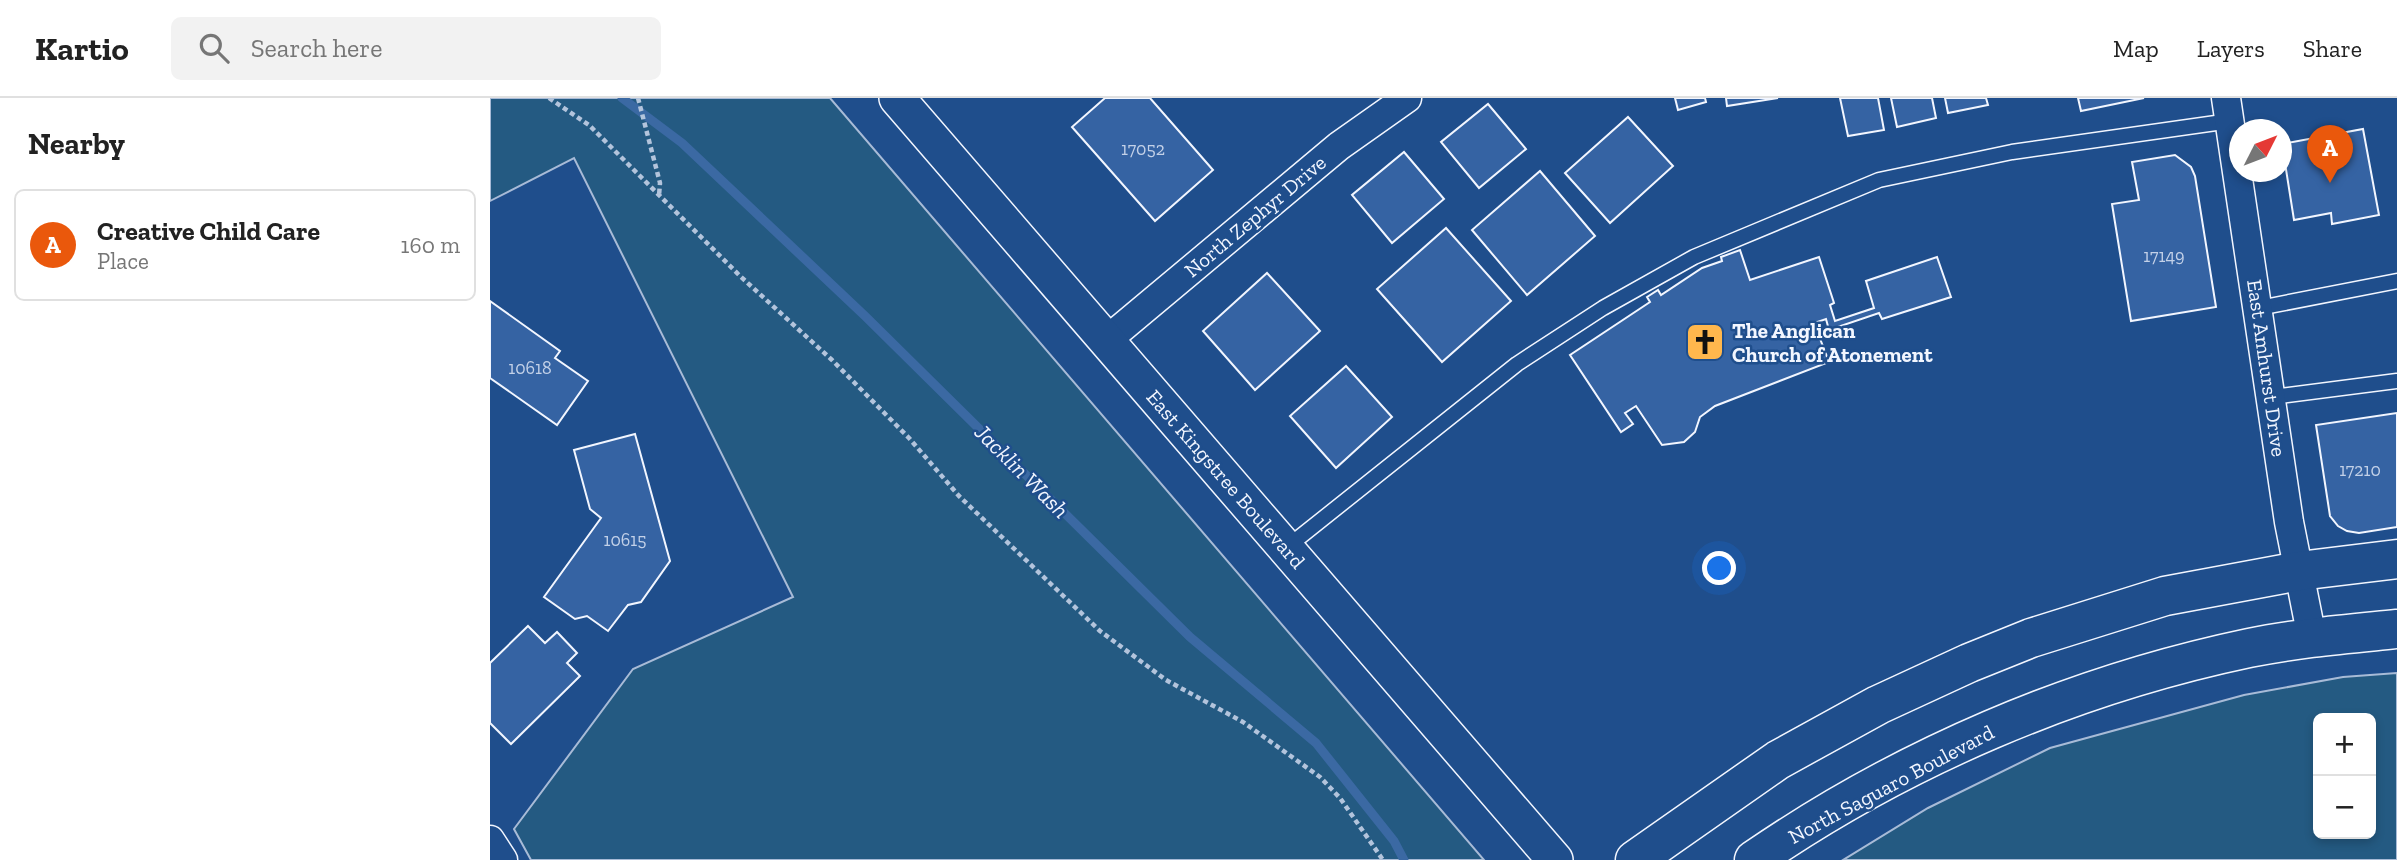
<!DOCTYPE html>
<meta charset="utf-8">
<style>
body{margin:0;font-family:"Zilla Slab",serif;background:#f2f2f2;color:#222}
.controls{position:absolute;right:21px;bottom:21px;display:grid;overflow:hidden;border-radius:10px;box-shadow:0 4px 10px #0003}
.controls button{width:63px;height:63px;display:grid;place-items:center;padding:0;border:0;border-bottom:2px solid #e0e0e0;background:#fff;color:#222;font:35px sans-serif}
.compass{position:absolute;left:1739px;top:21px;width:63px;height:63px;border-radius:50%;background:#fff;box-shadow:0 4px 10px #0003;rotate:48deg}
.you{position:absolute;left:1230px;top:471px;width:24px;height:24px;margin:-18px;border:5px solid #fff;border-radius:50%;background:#1a73e8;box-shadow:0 0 0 10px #1a73e833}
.badge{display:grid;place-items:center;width:46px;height:46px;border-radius:50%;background:#ea580c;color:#fff;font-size:23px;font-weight:700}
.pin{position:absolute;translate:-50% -58px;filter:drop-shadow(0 2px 4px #0008)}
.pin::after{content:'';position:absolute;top:37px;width:24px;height:21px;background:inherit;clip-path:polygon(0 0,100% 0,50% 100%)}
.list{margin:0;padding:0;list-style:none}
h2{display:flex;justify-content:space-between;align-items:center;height:91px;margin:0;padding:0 28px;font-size:30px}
h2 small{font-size:23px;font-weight:400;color:#767676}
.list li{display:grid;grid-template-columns:46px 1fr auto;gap:21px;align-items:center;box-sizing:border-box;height:112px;margin:0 14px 14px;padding:0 14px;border:2px solid #e0e0e0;border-radius:10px}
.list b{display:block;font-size:26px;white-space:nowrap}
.list p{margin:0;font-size:23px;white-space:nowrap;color:#767676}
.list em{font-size:23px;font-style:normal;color:#767676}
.icon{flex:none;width:38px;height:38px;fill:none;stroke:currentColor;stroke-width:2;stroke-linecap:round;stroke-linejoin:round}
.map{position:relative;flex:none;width:1907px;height:762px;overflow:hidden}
header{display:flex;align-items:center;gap:42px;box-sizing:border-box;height:98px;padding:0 35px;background:#fff;border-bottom:2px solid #e0e0e0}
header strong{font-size:33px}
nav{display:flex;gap:38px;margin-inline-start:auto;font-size:24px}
.search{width:490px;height:63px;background:#f2f2f2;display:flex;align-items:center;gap:18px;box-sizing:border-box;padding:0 24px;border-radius:10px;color:#767676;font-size:26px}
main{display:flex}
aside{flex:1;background:#fff}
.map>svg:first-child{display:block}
.green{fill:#245a82;stroke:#a8bbd7;stroke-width:2;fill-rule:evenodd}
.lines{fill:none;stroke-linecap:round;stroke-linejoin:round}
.stream{stroke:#3b69a3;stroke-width:9}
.building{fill:#3563a3;stroke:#f2f6ff;stroke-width:2}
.service-casing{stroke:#f2f6ff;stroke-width:17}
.minor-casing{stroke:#f2f6ff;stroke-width:31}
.tertiary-casing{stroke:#f2f6ff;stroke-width:38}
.secondary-casing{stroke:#f2f6ff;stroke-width:41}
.path{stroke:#b3c4dc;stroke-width:4.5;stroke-dasharray:5 3.5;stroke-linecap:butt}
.service{stroke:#1f4e8c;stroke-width:14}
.minor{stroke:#1f4e8c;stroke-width:28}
.tertiary{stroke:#1f4e8c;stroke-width:35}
.secondary{stroke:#1f4e8c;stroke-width:38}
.labels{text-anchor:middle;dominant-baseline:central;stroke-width:5;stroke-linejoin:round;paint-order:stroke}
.number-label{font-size:18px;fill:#c3d1e8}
.street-label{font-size:21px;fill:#f2f6ff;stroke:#1f4e8c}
.poi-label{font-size:21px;font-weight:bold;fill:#f2f6ff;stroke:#1f4e8c;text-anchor:start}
.water-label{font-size:23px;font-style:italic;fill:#f2f6ff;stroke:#1f4e8c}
</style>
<header>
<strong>Kartio</strong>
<div class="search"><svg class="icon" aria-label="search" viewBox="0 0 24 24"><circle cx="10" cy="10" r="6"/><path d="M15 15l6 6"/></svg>Search here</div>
<nav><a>Map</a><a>Layers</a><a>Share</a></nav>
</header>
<main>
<aside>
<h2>Nearby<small></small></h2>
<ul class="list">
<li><span class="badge">A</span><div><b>Creative Child Care</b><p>Place</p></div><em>160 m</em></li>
</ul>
</aside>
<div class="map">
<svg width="1907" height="762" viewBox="0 0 1907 762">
<rect width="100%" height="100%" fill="#1f4e8c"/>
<g class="green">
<polygon points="0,0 340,0 994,762 41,762 24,731 143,571 303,499 84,60 0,103"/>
<path d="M1907 575V762H1353L1438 710 1560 650 1754 597 1853 579ZM1828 620H1881V736H1828Z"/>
</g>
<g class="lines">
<polyline class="stream" points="132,0 192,45 375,218 700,539 826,645 904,743 914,762"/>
</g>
<g class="building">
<polygon points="615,0 660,0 723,72 665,123 582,29"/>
<polygon points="1185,0 1215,0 1216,4 1188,12"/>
<polygon points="1236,0 1288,0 1237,8"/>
<polygon points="1350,0 1388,0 1394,32 1358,38"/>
<polygon points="1401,0 1442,0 1446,20 1407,29"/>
<polygon points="1455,0 1496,0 1498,7 1458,15"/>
<polygon points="1588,0 1654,0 1591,13"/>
<polygon points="998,6 1036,51 989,90 951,44"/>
<polygon points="1138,19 1183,68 1120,125 1075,75"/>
<polygon points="1873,31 1889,117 1842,126 1841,115 1804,122 1792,46"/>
<polygon points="914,54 954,101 902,145 862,97"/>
<polygon points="1685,57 1701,69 1705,78 1726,209 1641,223 1622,106 1649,102 1642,64"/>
<polygon points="1050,73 1105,138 1037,197 982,132"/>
<polygon points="956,130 1021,203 952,264 887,191"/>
<polygon points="1250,152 1260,182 1329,159 1344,205 1340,207 1345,223 1384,210 1376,183 1447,159 1461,199 1392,221 1389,215 1339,232 1336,221 1324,225 1339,264 1225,308 1210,319 1205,334 1194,344 1172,347 1146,308 1135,315 1143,326 1131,334 1080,257 1160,204 1157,199 1168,192 1171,197 1212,170 1232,163 1231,159"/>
<polygon points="777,175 830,233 765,292 713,233"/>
<polygon points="0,203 70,253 65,260 98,283 67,327 0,280"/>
<polygon points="856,268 902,319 846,370 800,318"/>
<polygon points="1907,315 1907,429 1869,435 1857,433 1848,428 1840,418 1826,327"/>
<polygon points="145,336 180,463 151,504 138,507 118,533 97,518 85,521 54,499 111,420 100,411 84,352"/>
<polygon points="38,528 55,545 67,534 87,555 77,565 90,578 21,646 0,625 0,565"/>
</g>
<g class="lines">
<defs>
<g id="service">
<polyline points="1769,210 1907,183"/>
<polyline points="1782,299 1907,283"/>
<polyline points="796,450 1027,266 1113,210 1204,159 1389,82 1522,54 1740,23"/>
</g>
<g id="minor">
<polyline points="1736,0 1799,424 1822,540"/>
<polyline points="617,242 849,48 917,0"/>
<polyline points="0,742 13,762"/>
</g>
<polyline id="tertiary" points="407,0 1065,762"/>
<g id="secondary">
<polyline points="1145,762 1288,662 1388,607 1479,565 1541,540 1675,498 1809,473 1907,461"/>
<path d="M1264 762C1412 660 1583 587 1759 550 1808 540 1858 536 1907 531"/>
</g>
</defs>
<use href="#service" class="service-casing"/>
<use href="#minor" class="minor-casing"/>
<use href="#tertiary" class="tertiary-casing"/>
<use href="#secondary" class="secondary-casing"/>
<g class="path">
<polyline points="59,0 99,27 250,178 342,262 419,340 469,398 610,533 676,582 753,624 830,679 850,700 893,762"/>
<polyline points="148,0 170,85 169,98"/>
</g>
<use href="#service" class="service"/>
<use href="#minor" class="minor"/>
<use href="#tertiary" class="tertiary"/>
<use href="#secondary" class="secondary"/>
</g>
<defs>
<symbol id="church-square" viewBox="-11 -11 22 22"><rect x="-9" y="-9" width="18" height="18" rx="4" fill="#ffb74d" stroke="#1f4e8c"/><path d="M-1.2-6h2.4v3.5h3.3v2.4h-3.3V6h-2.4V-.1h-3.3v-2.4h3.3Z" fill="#111"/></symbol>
</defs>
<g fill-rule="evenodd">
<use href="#church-square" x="1193" y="222" width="44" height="44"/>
</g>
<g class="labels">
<g class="number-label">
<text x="653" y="51">17052</text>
<text x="1674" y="158">17149</text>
<text x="40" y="270">10618</text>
<text x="1870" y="372">17210</text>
<text x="135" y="442">10615</text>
</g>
<g class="street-label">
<text transform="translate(765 118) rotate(-40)">North Zephyr Drive</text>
<text transform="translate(1777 270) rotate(82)">East Amhurst Drive</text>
<text transform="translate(736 381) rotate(49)">East Kingstree Boulevard</text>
<text transform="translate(1401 686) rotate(-28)">North Saguaro Boulevard</text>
</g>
<g class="poi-label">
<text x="1242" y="232">The Anglican<tspan x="1242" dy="24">Church of Atonement</tspan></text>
</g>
<g class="water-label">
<text transform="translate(532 373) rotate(45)">Jacklin Wash</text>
</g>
</g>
</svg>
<div class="controls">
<button>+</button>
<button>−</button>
</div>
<svg class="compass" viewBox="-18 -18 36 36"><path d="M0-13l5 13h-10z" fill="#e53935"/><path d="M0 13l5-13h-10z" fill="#767676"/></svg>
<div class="you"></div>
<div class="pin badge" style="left:1840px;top:85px">A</div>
</div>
</main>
